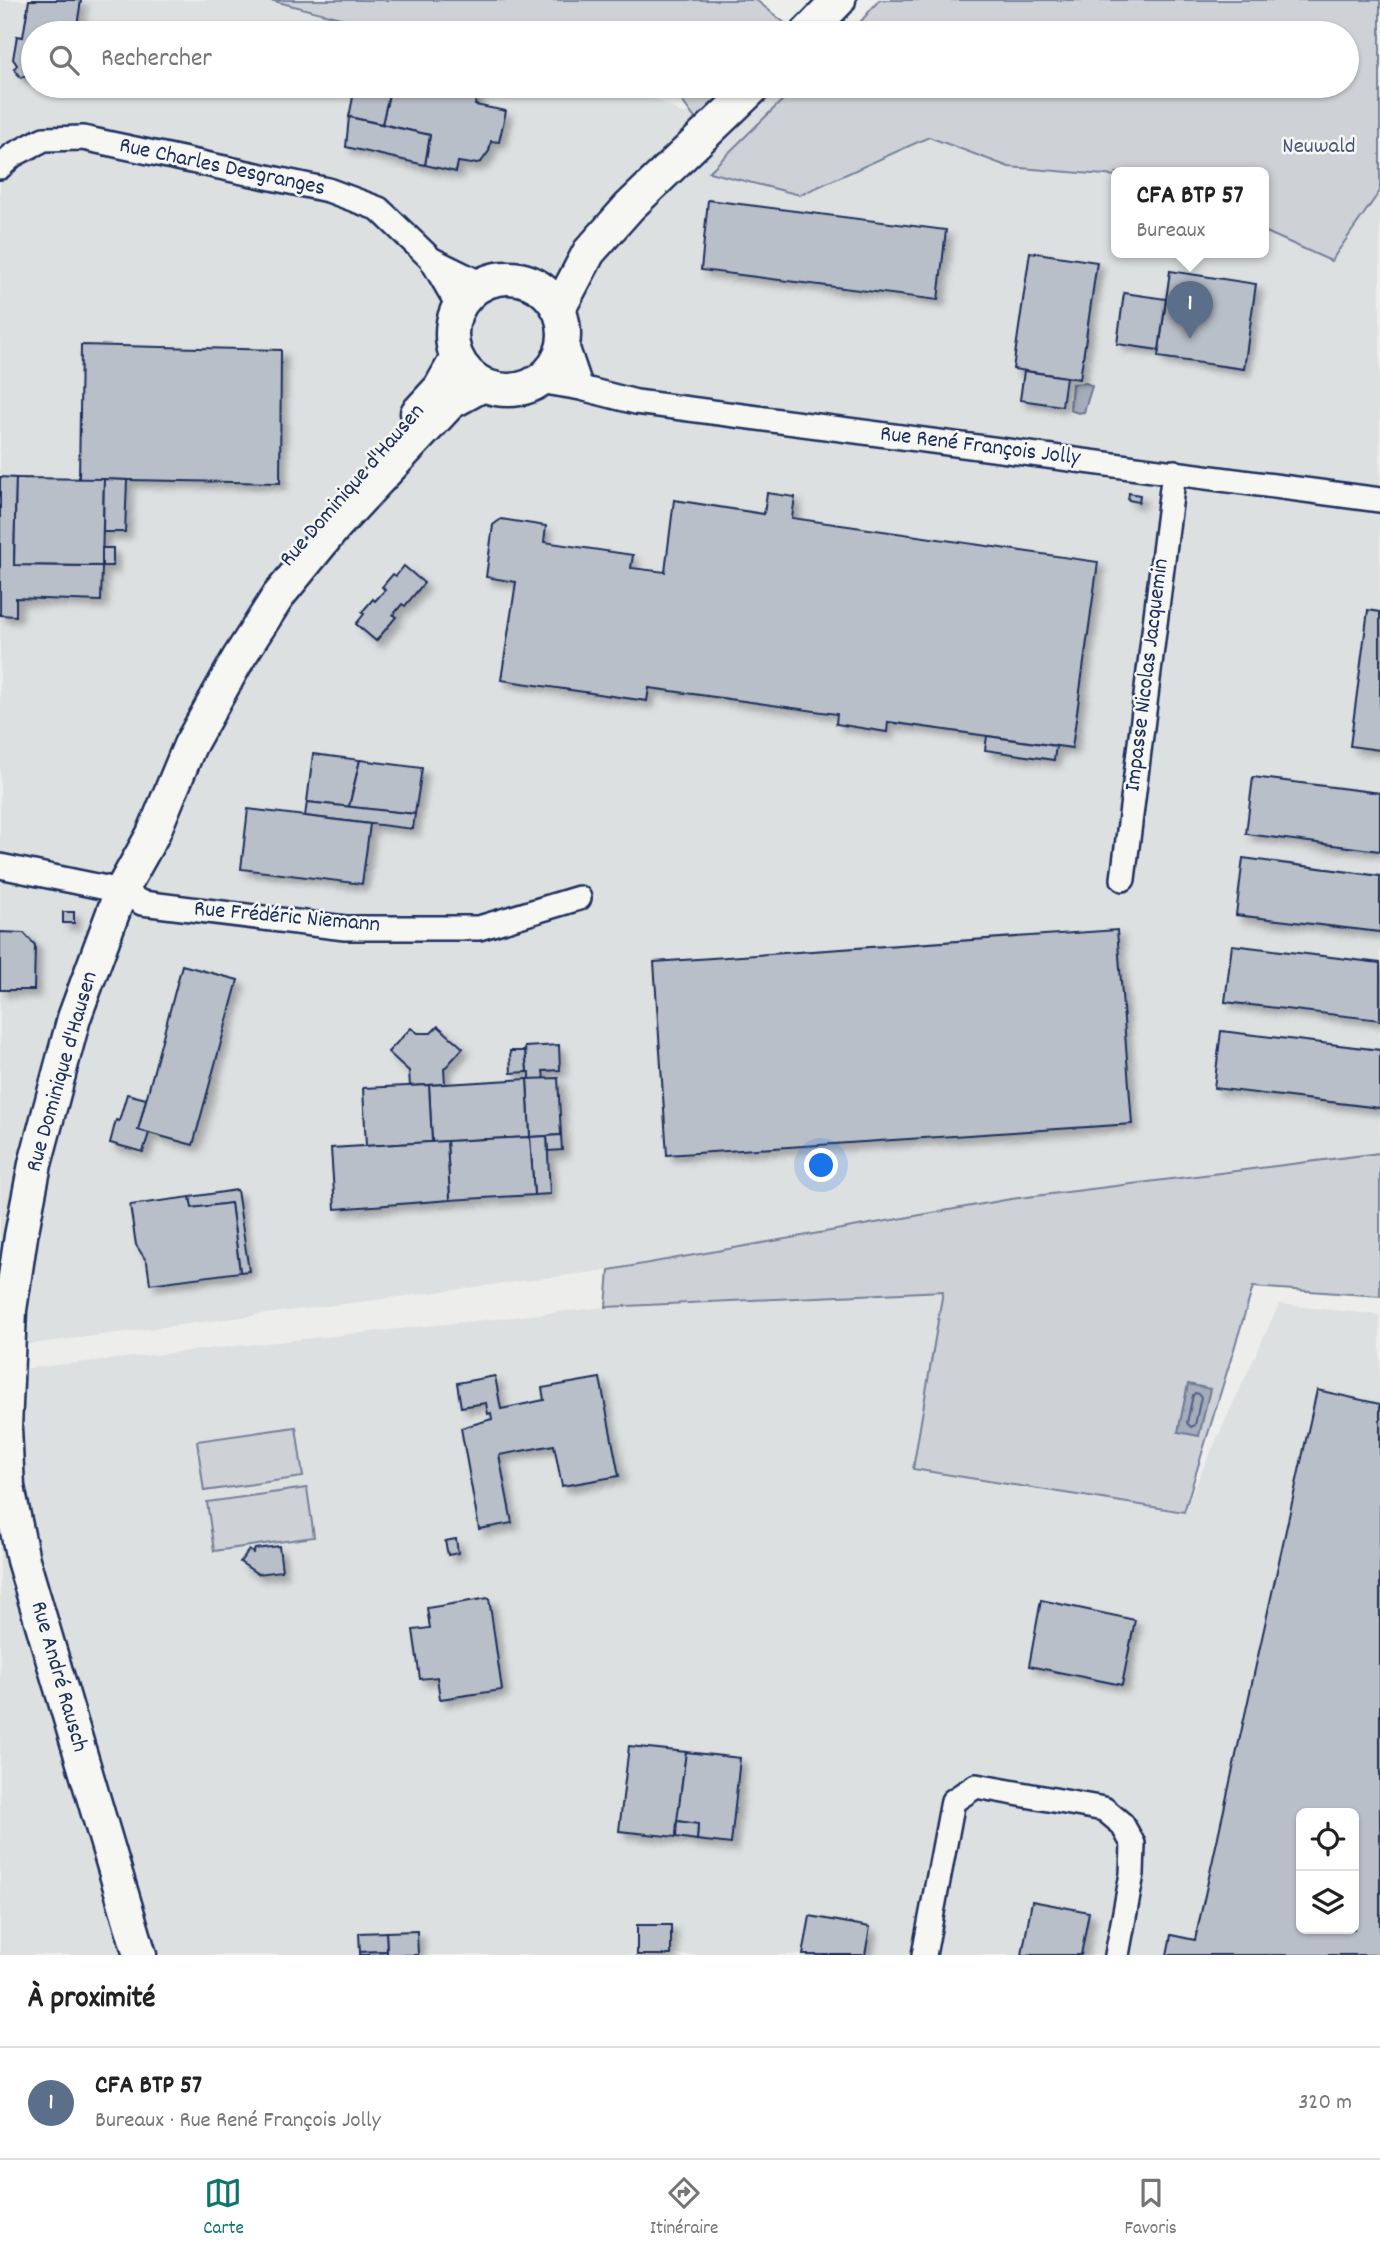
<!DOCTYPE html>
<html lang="fr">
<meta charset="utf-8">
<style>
body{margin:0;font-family:Dekko,sans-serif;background:#f2f2f2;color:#222}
.controls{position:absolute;right:21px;bottom:21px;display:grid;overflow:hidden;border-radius:10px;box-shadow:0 2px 5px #0004}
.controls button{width:63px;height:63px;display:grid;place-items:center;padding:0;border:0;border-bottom:2px solid #e0e0e0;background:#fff;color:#222;font:35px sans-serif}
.you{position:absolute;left:822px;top:1166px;width:24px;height:24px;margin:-18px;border:5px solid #fff;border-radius:50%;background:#1a73e8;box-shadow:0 0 0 10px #1a73e833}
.badge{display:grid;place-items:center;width:46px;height:46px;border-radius:50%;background:#0f766e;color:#fff;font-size:23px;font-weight:700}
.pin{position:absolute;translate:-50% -58px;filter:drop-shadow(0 2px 4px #0008)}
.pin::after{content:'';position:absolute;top:37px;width:24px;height:21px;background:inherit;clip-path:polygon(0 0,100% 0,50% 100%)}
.popup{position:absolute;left:1111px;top:167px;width:158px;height:91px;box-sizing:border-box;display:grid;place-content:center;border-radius:10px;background:#fff;filter:drop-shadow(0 2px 5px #0005);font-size:23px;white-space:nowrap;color:#767676}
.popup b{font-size:26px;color:#222}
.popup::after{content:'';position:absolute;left:50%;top:100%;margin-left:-14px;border:14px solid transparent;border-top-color:#fff}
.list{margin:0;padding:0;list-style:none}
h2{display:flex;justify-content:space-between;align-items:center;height:91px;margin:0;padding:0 28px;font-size:30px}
h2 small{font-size:23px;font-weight:400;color:#767676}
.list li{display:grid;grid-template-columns:46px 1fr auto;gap:21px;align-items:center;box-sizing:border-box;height:112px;padding:0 28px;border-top:2px solid #e0e0e0}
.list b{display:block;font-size:26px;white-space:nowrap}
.list p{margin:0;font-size:23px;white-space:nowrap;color:#767676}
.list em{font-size:23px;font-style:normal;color:#767676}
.icon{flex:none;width:38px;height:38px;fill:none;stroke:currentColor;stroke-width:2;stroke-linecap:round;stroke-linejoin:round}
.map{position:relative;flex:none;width:1380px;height:1955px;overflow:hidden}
.search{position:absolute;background:#fff;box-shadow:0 2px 5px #0004;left:21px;right:21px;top:21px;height:77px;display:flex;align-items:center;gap:18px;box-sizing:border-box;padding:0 24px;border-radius:38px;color:#767676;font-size:26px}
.sheet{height:203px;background:#fff}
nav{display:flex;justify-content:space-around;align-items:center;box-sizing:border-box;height:98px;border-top:2px solid #e0e0e0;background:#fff;font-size:19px;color:#767676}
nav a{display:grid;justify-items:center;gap:4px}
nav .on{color:#0f766e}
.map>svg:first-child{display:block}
.built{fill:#dde0e1;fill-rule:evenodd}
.green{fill:#ced2d7;stroke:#74809a;stroke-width:2}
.water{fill:#a5acbc;stroke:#6e7a96;stroke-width:2}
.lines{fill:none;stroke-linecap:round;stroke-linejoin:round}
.shore{stroke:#526184;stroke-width:2}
.building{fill:#b9bfc8;stroke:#1b2f5e;stroke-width:2;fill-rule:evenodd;filter:url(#shadow)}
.street-casing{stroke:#1b2f5e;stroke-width:28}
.secondary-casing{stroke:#1b2f5e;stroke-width:37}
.street{stroke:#f6f6f2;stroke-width:23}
.secondary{stroke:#f6f6f2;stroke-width:32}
.labels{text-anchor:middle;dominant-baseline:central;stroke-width:5;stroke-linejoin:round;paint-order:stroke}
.park-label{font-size:23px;fill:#48587c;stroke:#f6f6f2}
.street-label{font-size:23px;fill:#1b2f5e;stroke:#f6f6f2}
</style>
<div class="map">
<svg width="1380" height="1955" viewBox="0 0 1380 1955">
<defs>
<filter id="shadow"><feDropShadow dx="6" dy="6" stdDeviation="3.5" flood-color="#0004"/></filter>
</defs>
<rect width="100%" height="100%" fill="#edeeec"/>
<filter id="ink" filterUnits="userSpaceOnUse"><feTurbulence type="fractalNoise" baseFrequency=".0143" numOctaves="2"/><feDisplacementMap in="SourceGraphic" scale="14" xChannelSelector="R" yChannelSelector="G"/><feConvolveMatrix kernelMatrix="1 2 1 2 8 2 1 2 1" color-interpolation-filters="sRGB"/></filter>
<g filter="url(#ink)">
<g class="built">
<polygon points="0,0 337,0 478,33 33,33 33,86 634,86 683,114 739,86 797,86 710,172 800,195 929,137 1009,167 1116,176 1116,253 1264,253 1264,231 1331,261 1380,191 1380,1153 1011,1199 609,1270 0,1348"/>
<path d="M943 1291 1183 1512 1279 1304 1380 1315V1955H0V1371L606 1307ZM1301 1813H1354V1929H1301Z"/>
</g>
<g class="green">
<polygon points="270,0 756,0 786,24 778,33 399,33"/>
<polygon points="879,0 1380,0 1380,191 1331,261 1264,231 1264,173 1116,173 1116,176 1009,167 929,137 800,195 709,172 797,86 1347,86 1347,33 851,33"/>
<polygon points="671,86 733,86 699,124"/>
<polygon points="1380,1153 1380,1296 1253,1287 1184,1512 913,1469 943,1291 606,1307 609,1270 1011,1199"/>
<polygon points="296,1427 303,1477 204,1491 197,1441"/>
<polygon points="307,1488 314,1537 214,1551 207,1502"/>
</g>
<g class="water">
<polygon points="1086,383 1092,386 1084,412 1078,413 1070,410 1072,384"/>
<polygon points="1188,1384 1210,1389 1199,1436 1178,1432"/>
</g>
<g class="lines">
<polygon class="shore" points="1195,1393 1199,1394 1201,1397 1195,1425 1191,1427 1187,1423 1193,1395"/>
</g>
<g class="building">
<polygon points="29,0 81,0 76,33 33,33 33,70 21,78 14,69 17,65 13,59 17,36 23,37"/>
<polygon points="356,86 478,86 475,105 506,111 499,142 491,141 489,151 481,162 471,164 458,162 456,172 425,165 430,135 382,124 389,94"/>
<polygon points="355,87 389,94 382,124 349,117"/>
<polygon points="349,117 430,135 425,165 346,147"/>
<polygon points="708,200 946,230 938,300 701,270"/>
<polygon points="1030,252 1097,262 1080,379 1013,369"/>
<polygon points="1170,271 1256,284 1244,369 1158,357"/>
<polygon points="1124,293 1166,299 1159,350 1117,344"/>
<polygon points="81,345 281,350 280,483 79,479"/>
<polygon points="1024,371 1066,377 1062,406 1020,400"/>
<polygon points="0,477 16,478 14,565 102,566 101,601 16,598 16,616 0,615"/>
<polygon points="16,478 104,479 102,566 14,565"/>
<polygon points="104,479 127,480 125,532 103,532"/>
<polygon points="767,493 795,497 792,518 1098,562 1072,748 888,722 887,732 836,724 837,714 649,688 647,701 501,680 516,582 486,577 493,525 501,519 546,526 544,542 633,555 631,568 665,572 674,500 764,514"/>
<polygon points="1129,493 1140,495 1139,502 1128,500"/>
<rect x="102" y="548" width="11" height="18"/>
<polygon points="404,566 424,583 405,606 402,604 393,615 396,617 376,641 356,624 364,614 362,612 373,599 375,601 385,590 382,587 393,574 396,576"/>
<polygon points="1368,610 1380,612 1380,750 1350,746"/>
<polygon points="987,736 1056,746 1054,760 985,750"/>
<polygon points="313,754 360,760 349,807 307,802"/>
<polygon points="360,760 422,768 415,814 349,807"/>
<polygon points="1253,777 1380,793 1380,851 1246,834"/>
<polygon points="307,802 415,814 413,829 305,816"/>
<polygon points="248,809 370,824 362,884 241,869"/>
<polygon points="1243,858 1380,876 1380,932 1236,915"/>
<rect x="63" y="912" width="11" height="11"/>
<polygon points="1117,930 1132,1124 667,1155 654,962"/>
<polygon points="0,932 24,933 35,945 34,990 0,990"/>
<polygon points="1232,945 1380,963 1380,1020 1225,1002"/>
<polygon points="182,965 238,980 193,1145 138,1130"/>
<polygon points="438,1026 463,1048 444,1069 445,1084 410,1086 409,1071 388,1052 411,1028 418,1033 431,1033"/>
<polygon points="1221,1031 1380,1050 1380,1108 1214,1088"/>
<polygon points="559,1045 560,1070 543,1071 544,1079 530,1079 530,1072 527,1072 525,1047"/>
<polygon points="510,1051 525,1051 527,1072 511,1073"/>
<polygon points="558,1078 561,1135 530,1137 527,1079"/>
<polygon points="527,1079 530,1137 432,1142 429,1085"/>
<polygon points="429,1085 432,1142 366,1146 363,1088"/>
<polygon points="127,1094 146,1099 138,1130 149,1133 143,1152 110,1143 116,1120 119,1121"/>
<polygon points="561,1135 562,1150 548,1151 547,1136"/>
<polygon points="547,1136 550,1194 534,1195 530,1137"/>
<polygon points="530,1137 534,1195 450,1200 447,1141"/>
<polygon points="447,1141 450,1200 335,1209 331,1148"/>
<polygon points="237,1190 249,1271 240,1272 231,1203 192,1208 190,1197"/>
<polygon points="190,1197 192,1208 231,1203 240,1272 150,1284 147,1262 136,1245 130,1205"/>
<polygon points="495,1376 501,1409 544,1400 542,1388 600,1378 619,1476 562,1486 554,1445 499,1455 512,1523 479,1529 461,1428 492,1419 491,1413 488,1414 486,1403 461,1407 457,1383"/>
<path d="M1317 1390 1380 1404V1955H1167L1171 1935 1195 1940ZM1301 1813H1354V1929H1301Z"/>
<polygon points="456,1539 458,1553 448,1555 445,1541"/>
<polygon points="279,1546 282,1571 258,1574 240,1562 249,1550 253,1553 255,1549"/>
<polygon points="489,1598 502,1690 440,1699 437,1677 420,1679 413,1630 430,1628 427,1608"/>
<polygon points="1041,1600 1135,1620 1122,1685 1029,1666"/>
<polygon points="629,1746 686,1752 676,1837 619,1831"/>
<polygon points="686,1752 740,1758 731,1844 697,1840 698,1824 677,1821"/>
<polygon points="677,1821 698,1824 697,1840 676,1837"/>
<polygon points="1032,1901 1089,1912 1081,1955 1022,1955"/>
<polygon points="810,1916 870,1927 865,1955 803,1955"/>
<rect x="637" y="1925" width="34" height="30"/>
<polygon points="417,1931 418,1955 387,1955 386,1932"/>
<polygon points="386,1932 387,1951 360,1952 359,1933"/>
<polygon points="387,1951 387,1955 360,1955 360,1952"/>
</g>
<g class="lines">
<defs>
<g id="street">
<polyline points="0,167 13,155 44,139 83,138 328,190 379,209 431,259 459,307"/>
<polyline points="431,259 482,284"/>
<polyline points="564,338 581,388"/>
<polyline points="539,381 581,388 636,402 1380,500"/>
<polyline points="0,866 121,891 142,903 345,928 479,928 579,898"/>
<polyline points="1123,879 1174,472"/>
<polyline points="924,1955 953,1801 976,1786 1104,1809 1122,1824 1133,1844 1132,1874 1117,1955"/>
</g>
<g id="secondary">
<polyline points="807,33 839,0"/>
<circle cx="508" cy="334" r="56"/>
<polyline points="559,309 589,252 629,207 755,86"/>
<polyline points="417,413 440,388 457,358"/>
<polyline points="140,1955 23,1560 8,1487 5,1428 10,1310 21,1236 35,1164 74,1018 121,891 153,834 190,745 238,659 279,595 337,524 450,403 483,385"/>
</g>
</defs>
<use href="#street" class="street-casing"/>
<use href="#secondary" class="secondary-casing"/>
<use href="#street" class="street"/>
<use href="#secondary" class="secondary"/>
</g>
</g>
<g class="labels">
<g class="park-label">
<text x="1319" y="147">Neuwald</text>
</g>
<g class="street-label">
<text transform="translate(222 168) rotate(12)">Rue Charles Desgranges</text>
<text transform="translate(980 447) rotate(7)">Rue René François Jolly</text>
<text transform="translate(353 486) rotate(-49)">Rue Dominique d'Hausen</text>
<text transform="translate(1148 675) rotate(-83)">Impasse Nicolas Jacquemin</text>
<text transform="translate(287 918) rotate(5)">Rue Frédéric Niemann</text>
<text transform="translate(63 1072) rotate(-74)">Rue Dominique d'Hausen</text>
<text transform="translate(58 1677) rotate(74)">Rue André Rausch</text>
</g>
</g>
</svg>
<div class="controls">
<button><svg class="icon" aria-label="locate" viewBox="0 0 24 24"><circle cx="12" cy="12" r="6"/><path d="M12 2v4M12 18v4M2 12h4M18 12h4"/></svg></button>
<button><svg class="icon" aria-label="layers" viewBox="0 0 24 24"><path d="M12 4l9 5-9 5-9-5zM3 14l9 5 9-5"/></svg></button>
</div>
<div class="you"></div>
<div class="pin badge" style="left:1190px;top:339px;background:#5c6f8a">1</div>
<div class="popup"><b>CFA BTP 57</b>Bureaux</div>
<div class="search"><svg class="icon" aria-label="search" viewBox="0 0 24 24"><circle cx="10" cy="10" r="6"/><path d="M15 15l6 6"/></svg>Rechercher</div>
</div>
<section class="sheet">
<h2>À proximité<small></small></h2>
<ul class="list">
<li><span class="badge" style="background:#5c6f8a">1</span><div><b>CFA BTP 57</b><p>Bureaux · Rue René François Jolly</p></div><em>320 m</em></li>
</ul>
</section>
<nav>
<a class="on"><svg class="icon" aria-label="map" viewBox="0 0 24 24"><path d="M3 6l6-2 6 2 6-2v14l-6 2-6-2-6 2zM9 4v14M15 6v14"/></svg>Carte</a>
<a><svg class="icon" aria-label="directions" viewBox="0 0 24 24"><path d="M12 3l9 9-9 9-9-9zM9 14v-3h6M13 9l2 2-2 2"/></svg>Itinéraire</a>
<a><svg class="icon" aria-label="saved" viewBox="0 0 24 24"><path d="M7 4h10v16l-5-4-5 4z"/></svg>Favoris</a>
</nav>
